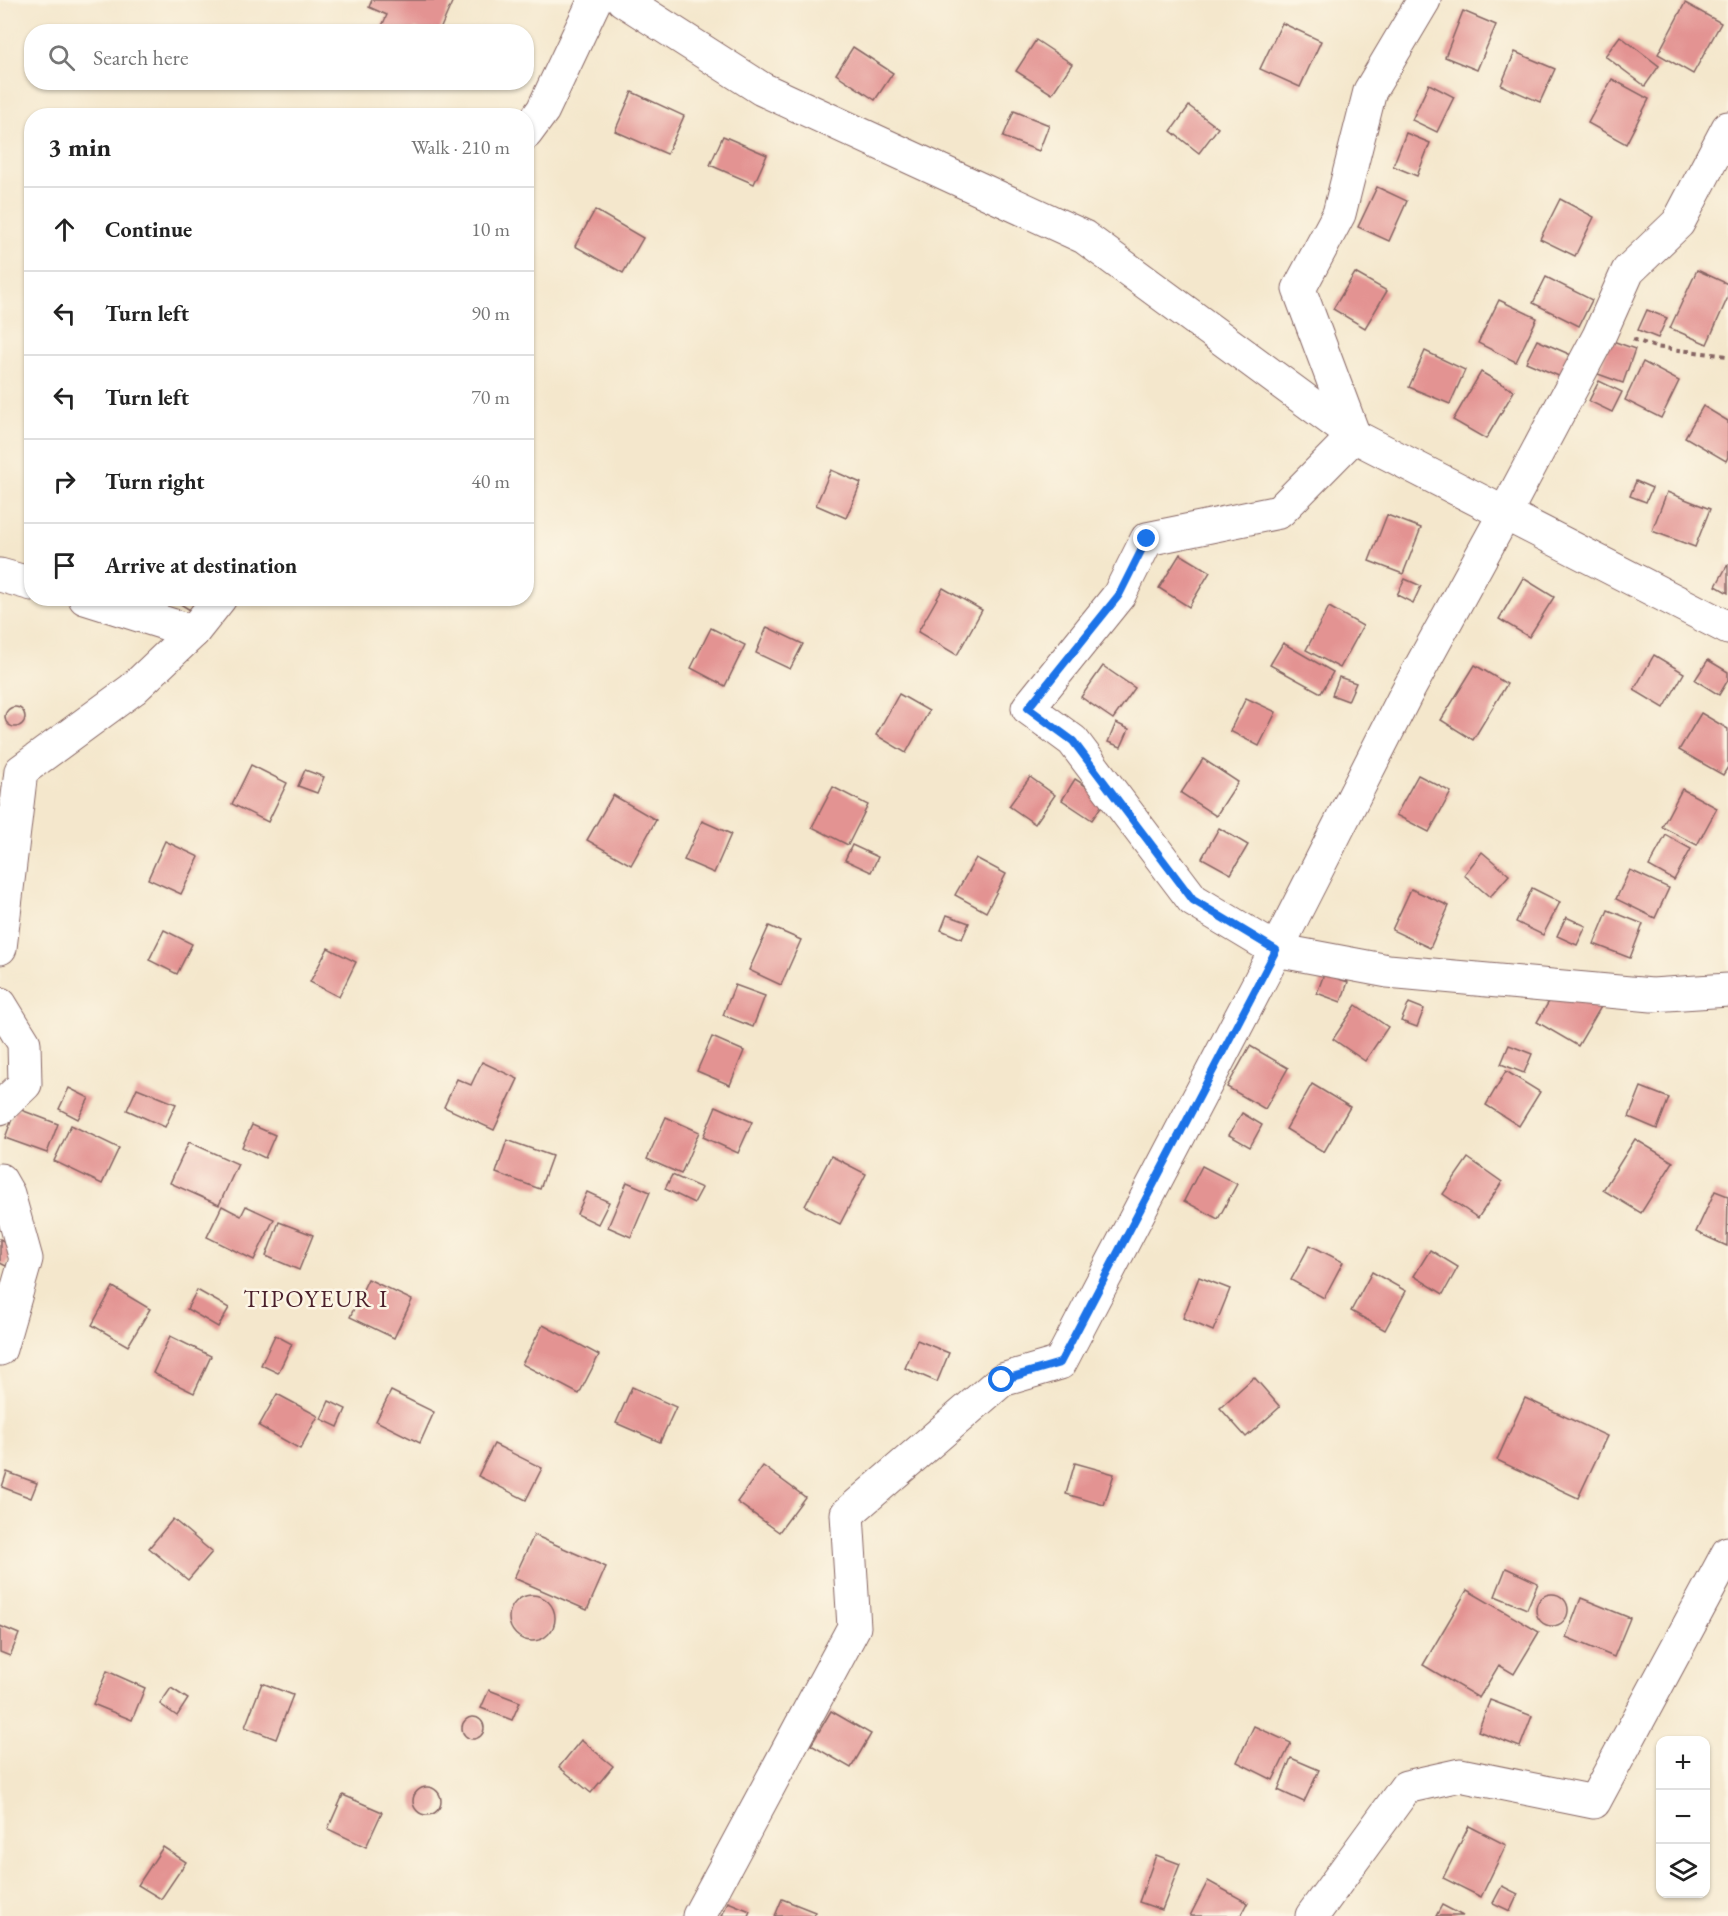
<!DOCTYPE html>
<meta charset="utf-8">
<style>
body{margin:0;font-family:"EB Garamond",serif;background:#f2f2f2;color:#222}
.controls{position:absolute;right:18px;bottom:18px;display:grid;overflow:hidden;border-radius:12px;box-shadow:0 2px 4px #0004}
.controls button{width:54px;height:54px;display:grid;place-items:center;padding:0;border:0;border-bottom:2px solid #e0e0e0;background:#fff;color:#222;font:30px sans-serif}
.stop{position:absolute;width:18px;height:18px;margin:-14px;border:4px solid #1a73e8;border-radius:50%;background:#fff}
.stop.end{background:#1a73e8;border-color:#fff;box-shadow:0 2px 6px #0008}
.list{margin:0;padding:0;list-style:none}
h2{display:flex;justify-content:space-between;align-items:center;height:78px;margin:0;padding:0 24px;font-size:26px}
h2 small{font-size:20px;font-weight:400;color:#767676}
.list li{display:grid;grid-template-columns:39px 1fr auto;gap:18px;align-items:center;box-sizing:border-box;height:84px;padding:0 24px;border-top:2px solid #e0e0e0}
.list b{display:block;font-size:22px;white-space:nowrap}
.list em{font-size:20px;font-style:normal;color:#767676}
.icon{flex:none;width:33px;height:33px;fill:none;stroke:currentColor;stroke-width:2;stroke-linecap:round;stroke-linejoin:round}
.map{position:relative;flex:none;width:1728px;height:1916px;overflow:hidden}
.search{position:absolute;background:#fff;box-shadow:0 2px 4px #0004;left:24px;top:24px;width:510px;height:66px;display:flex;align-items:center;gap:15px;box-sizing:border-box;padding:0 21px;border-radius:24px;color:#767676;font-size:22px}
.panel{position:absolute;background:#fff;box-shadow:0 2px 4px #0004;left:24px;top:108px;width:510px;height:498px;border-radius:24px}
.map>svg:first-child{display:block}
.building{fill:#e39392}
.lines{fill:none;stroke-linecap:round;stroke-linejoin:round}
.minor-casing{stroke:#866563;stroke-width:35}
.path{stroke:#866563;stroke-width:4;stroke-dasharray:4.5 4.5;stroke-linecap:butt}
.minor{stroke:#fff;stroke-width:33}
.route{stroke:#1a73e8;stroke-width:8}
.labels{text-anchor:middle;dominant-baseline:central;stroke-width:5;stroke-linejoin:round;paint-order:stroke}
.neighbourhood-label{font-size:24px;letter-spacing:1.5px;fill:#4a1f2b;stroke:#fcf5e5}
</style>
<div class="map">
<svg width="1728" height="1916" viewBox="0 0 1728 1916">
<rect width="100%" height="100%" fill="#fcf5e5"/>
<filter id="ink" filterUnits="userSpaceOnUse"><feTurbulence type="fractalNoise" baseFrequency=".0167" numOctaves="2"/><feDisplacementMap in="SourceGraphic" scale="12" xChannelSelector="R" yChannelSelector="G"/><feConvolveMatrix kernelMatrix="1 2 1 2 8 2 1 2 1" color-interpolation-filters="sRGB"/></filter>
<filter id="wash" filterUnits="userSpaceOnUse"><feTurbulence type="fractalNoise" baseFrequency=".008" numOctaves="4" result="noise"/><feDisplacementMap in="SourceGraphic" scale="24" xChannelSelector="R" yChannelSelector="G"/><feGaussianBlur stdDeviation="1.35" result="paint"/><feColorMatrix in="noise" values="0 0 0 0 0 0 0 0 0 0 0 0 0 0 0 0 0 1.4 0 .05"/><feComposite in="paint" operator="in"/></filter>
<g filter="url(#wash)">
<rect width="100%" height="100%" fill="#f4e7cc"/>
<g id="blocks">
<g class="building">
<polygon points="372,0 453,0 439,32 424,32 415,28 414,32 390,32 381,28 387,15 369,7"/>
<polygon points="1685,3 1721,23 1693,74 1658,54"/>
<polygon points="1463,11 1496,25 1477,70 1445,57"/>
<polygon points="1282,23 1321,41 1300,87 1260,69"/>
<polygon points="1620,36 1659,66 1645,86 1605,56"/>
<polygon points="1036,40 1072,64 1052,94 1016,71"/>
<polygon points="853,47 893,73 875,100 836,74"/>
<polygon points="1515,52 1555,69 1540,102 1501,85"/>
<polygon points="1612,79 1649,99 1626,144 1588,123"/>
<polygon points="1429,84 1454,97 1437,132 1412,120"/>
<polygon points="632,92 684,116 667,154 615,131"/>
<polygon points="1189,106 1218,128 1199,153 1171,131"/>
<polygon points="1014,111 1049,125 1039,151 1003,137"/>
<polygon points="1406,133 1430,143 1417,176 1393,166"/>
<polygon points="723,136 767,155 754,184 710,165"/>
<polygon points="1377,187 1407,201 1389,241 1358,227"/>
<polygon points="1560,199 1594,217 1575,256 1540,239"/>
<polygon points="595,210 643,238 623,273 575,246"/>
<polygon points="1697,270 1728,284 1728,297 1707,344 1670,328"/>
<polygon points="1355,273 1387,291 1365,328 1333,309"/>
<polygon points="1546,277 1592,300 1579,326 1533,303"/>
<polygon points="1499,300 1537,318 1516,362 1478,343"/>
<polygon points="1647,310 1667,318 1658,338 1638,330"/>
<polygon points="1537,340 1571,355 1561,377 1526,362"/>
<polygon points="1610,340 1635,349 1623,383 1598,374"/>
<polygon points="1425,351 1465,370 1450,404 1409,387"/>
<polygon points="1643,362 1679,381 1661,418 1625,400"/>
<polygon points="1481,372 1514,391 1486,439 1453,420"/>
<polygon points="1599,381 1622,392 1612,412 1589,401"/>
<polygon points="1703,406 1728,421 1728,457 1726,461 1685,437"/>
<polygon points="831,470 861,483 846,518 816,505"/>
<polygon points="1636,481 1652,488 1646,502 1630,496"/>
<polygon points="1667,492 1710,509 1695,547 1652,531"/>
<polygon points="1387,515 1421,528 1403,574 1369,561"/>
<polygon points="1180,554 1210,572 1189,607 1159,588"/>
<polygon points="1728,564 1728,593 1716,586"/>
<polygon points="1523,578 1554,597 1529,637 1499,619"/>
<polygon points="1405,579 1421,586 1413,603 1397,595"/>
<polygon points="943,588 982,610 957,655 918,632"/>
<polygon points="171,598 201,598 193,612"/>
<polygon points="1329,607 1363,626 1340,668 1306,650"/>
<polygon points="767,627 803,644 790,669 756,653"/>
<polygon points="711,628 745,645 725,686 691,668"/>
<polygon points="1283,643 1333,672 1321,693 1270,665"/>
<polygon points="1654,655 1684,673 1664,708 1634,690"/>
<polygon points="1708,660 1728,672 1728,680 1719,695 1695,680"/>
<polygon points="1475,665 1507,684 1473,740 1441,720"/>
<polygon points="1103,666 1135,688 1113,719 1081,697"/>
<polygon points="1339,677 1356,683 1348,701 1332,695"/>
<polygon points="899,694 929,711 906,753 876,735"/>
<polygon points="1246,698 1276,712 1259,746 1230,731"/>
<circle cx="15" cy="717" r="10"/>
<polygon points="1701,713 1728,729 1728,767 1723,775 1679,750"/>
<polygon points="1116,723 1129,729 1121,747 1108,742"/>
<polygon points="1203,759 1238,782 1216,816 1181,793"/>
<polygon points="251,765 287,783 268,822 232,804"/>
<polygon points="305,770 324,777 317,793 298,786"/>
<polygon points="1418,775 1451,792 1429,832 1396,815"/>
<polygon points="1030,777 1055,795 1035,824 1009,806"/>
<polygon points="1075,779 1106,799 1092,820 1062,800"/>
<polygon points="833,787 868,805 848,845 812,827"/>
<polygon points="1682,789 1717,808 1697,845 1662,827"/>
<polygon points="613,795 656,820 631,865 587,840"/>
<polygon points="702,821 731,834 714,873 684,860"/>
<polygon points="1219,828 1248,845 1231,874 1202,858"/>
<polygon points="1666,835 1691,849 1674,880 1649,866"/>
<polygon points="165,841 199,857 181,894 148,879"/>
<polygon points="852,845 878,857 871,872 845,860"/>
<polygon points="1482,852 1509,875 1490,897 1464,875"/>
<polygon points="976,858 1006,874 986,912 955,895"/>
<polygon points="1630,870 1669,888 1655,918 1616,899"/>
<polygon points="1532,888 1560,902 1543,935 1516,922"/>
<polygon points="1411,889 1449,906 1430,948 1392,930"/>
<polygon points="1608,910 1643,924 1630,958 1594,944"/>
<polygon points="947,915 969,923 962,939 941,930"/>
<polygon points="1566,917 1586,926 1577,945 1557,936"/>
<polygon points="769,926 801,940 781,985 749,970"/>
<polygon points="164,930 192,944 177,974 149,960"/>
<polygon points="328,948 356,962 339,997 310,982"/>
<polygon points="1324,974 1348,982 1341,1002 1317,993"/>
<polygon points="1561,981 1602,1005 1578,1046 1537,1022"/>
<polygon points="735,985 765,996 753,1027 723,1015"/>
<polygon points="1409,1003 1424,1009 1417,1027 1401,1021"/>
<polygon points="1356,1005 1388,1027 1365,1061 1333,1039"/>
<polygon points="712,1037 744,1051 730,1085 697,1071"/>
<polygon points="1509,1045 1532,1054 1524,1073 1501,1064"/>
<polygon points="1250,1046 1288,1068 1265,1109 1227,1087"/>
<polygon points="482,1062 518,1079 494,1130 444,1107 457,1079 471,1085"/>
<polygon points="1506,1071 1540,1092 1519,1126 1486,1105"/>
<polygon points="1312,1084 1350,1107 1324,1152 1286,1129"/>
<polygon points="1641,1087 1669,1098 1657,1129 1629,1117"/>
<polygon points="69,1088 89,1098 78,1119 59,1109"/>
<polygon points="137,1088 176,1104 165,1127 127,1110"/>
<polygon points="716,1106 752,1122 738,1153 703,1137"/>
<polygon points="16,1108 58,1124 47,1153 5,1138"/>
<polygon points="1242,1113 1262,1125 1250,1147 1229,1135"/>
<polygon points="666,1117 699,1132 681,1174 647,1159"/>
<polygon points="71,1125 119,1148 102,1184 54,1161"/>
<polygon points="252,1125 275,1135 265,1158 242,1147"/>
<polygon points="1635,1139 1673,1162 1641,1213 1603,1190"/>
<polygon points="507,1140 552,1156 540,1189 496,1173"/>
<polygon points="189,1142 238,1164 219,1205 170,1183"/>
<polygon points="831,1156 866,1174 840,1224 805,1206"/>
<polygon points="1468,1158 1502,1182 1478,1218 1443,1194"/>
<polygon points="1202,1166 1237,1184 1218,1219 1184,1201"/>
<polygon points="672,1175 702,1188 694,1203 665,1189"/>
<polygon points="627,1182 650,1192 631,1237 608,1227"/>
<polygon points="1715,1191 1728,1196 1727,1246 1696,1232"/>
<polygon points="587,1192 609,1202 598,1224 577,1214"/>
<polygon points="222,1206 241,1216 246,1206 274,1219 254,1260 207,1237"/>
<polygon points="279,1222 313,1235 299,1270 266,1256"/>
<polygon points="0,1239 16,1248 6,1266 0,1263"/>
<polygon points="1310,1245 1343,1262 1324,1298 1291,1280"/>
<polygon points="1430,1250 1458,1267 1443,1294 1414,1276"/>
<polygon points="1372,1272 1406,1291 1385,1330 1351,1311"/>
<polygon points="1199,1277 1230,1289 1213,1331 1183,1318"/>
<polygon points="368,1279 412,1300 394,1338 350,1317"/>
<polygon points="113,1287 150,1309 128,1346 92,1325"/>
<polygon points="197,1290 229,1308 218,1327 187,1309"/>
<polygon points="543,1325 599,1355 579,1394 522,1364"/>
<polygon points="275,1335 292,1344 278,1373 261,1365"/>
<polygon points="170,1336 211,1356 194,1393 153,1373"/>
<polygon points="917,1340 949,1353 937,1382 905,1368"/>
<polygon points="1254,1377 1280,1407 1246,1437 1220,1408"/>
<polygon points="632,1387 676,1407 660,1442 616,1423"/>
<polygon points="391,1391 434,1412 420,1443 376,1421"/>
<polygon points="277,1394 318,1416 300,1449 259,1426"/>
<polygon points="1525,1398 1607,1436 1578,1498 1497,1460"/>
<polygon points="329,1401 346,1409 338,1427 321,1419"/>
<polygon points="494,1444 542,1468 526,1500 478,1476"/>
<polygon points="1075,1463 1114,1474 1104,1505 1066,1494"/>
<polygon points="763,1466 805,1497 779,1532 737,1502"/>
<polygon points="7,1472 37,1483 31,1498 2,1487"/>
<polygon points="173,1519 212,1552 188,1580 149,1548"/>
<polygon points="534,1535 606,1567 587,1610 514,1578"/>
<polygon points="1506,1568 1538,1583 1527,1609 1495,1596"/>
<polygon points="1467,1590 1539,1632 1514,1674 1499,1665 1479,1698 1423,1665"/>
<circle cx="1552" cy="1610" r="16"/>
<circle cx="532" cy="1618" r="23"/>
<polygon points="1581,1598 1630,1618 1614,1657 1566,1637"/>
<polygon points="0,1626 19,1634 10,1656 0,1652"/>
<polygon points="107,1671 145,1688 132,1720 93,1704"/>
<polygon points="262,1683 293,1695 276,1739 245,1727"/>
<polygon points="171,1688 188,1699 177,1716 160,1704"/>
<polygon points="489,1690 520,1702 512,1720 481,1708"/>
<polygon points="1490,1700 1532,1716 1520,1747 1478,1731"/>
<polygon points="831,1711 871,1734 851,1768 811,1745"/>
<circle cx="473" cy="1728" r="11"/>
<polygon points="1254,1726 1291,1743 1273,1780 1237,1762"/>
<polygon points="581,1740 613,1766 591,1793 559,1767"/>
<polygon points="1291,1758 1319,1770 1304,1802 1278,1790"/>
<circle cx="427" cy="1801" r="14"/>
<polygon points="343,1795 382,1812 366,1847 328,1829"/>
<polygon points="1469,1826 1506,1845 1481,1897 1443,1878"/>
<polygon points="163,1847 186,1862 161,1899 138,1885"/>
<polygon points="1156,1855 1180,1864 1162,1910 1139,1902"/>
<polygon points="1208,1881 1248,1903 1241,1916 1190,1916"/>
<polygon points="1502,1886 1518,1894 1510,1911 1493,1903"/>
<polygon points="782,1899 815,1912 814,1916 775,1916"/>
<polygon points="728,1902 750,1911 748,1916 722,1916"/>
<polygon points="1442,1905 1463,1916 1436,1916"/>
</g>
</g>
</g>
<g filter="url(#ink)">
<use href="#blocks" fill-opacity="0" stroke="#866563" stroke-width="1.5"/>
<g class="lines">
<defs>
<g id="minor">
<polyline points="623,0 762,89 1084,237 1354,436 1728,628"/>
<polyline points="1424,0 1370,91 1339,214 1299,289 1354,436 1279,512 1147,539 1119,595 1028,708 1073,741 1193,900 1276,950 1388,971 1652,995 1728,990"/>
<polyline points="526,133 543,110 595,0"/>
<polyline points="0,575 32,584"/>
<polyline points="85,598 193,632"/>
<polyline points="0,948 21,771 133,689 193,632 220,598"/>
<polyline points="0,1004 24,1043 25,1084 0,1108"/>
<polyline points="0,1180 8,1194 26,1259 0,1349"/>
<polyline points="699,1916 854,1627 847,1514 1002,1380 1060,1363 1276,950 1406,694 1505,513 1599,336 1628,271 1678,223 1728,128"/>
<polyline points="1312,1916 1406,1787 1460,1775 1594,1802 1728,1553"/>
</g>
</defs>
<use href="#minor" class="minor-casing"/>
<polyline class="path" points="1633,339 1655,347 1728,356"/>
<use href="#minor" class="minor"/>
</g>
</g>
<g class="lines" filter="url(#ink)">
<polyline class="route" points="1002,1380 1060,1363 1276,950 1193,900 1073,741 1028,708 1119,595 1147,539"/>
</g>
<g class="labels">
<g class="neighbourhood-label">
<text x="316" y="1298">TIPOYEUR I</text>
</g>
</g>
</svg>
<div class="controls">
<button>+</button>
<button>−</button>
<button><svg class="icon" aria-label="layers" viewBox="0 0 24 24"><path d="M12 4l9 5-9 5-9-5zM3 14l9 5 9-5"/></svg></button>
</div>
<div class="stop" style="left:1002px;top:1380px"></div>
<div class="stop end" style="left:1147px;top:539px"></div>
<div class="search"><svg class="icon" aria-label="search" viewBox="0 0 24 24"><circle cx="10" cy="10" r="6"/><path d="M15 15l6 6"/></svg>Search here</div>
<section class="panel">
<h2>3 min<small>Walk · 210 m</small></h2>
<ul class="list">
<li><svg class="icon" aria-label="ahead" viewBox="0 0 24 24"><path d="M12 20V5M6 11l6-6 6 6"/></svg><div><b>Continue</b></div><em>10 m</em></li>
<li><svg class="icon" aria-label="left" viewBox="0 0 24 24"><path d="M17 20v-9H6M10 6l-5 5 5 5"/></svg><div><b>Turn left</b></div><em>90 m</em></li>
<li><svg class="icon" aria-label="left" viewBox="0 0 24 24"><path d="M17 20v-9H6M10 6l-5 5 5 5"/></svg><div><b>Turn left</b></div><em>70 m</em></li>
<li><svg class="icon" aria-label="right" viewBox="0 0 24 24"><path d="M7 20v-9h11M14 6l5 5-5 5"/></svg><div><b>Turn right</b></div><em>40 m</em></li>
<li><svg class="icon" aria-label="arrive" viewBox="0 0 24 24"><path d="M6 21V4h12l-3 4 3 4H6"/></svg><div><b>Arrive at destination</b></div></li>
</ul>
</section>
</div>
